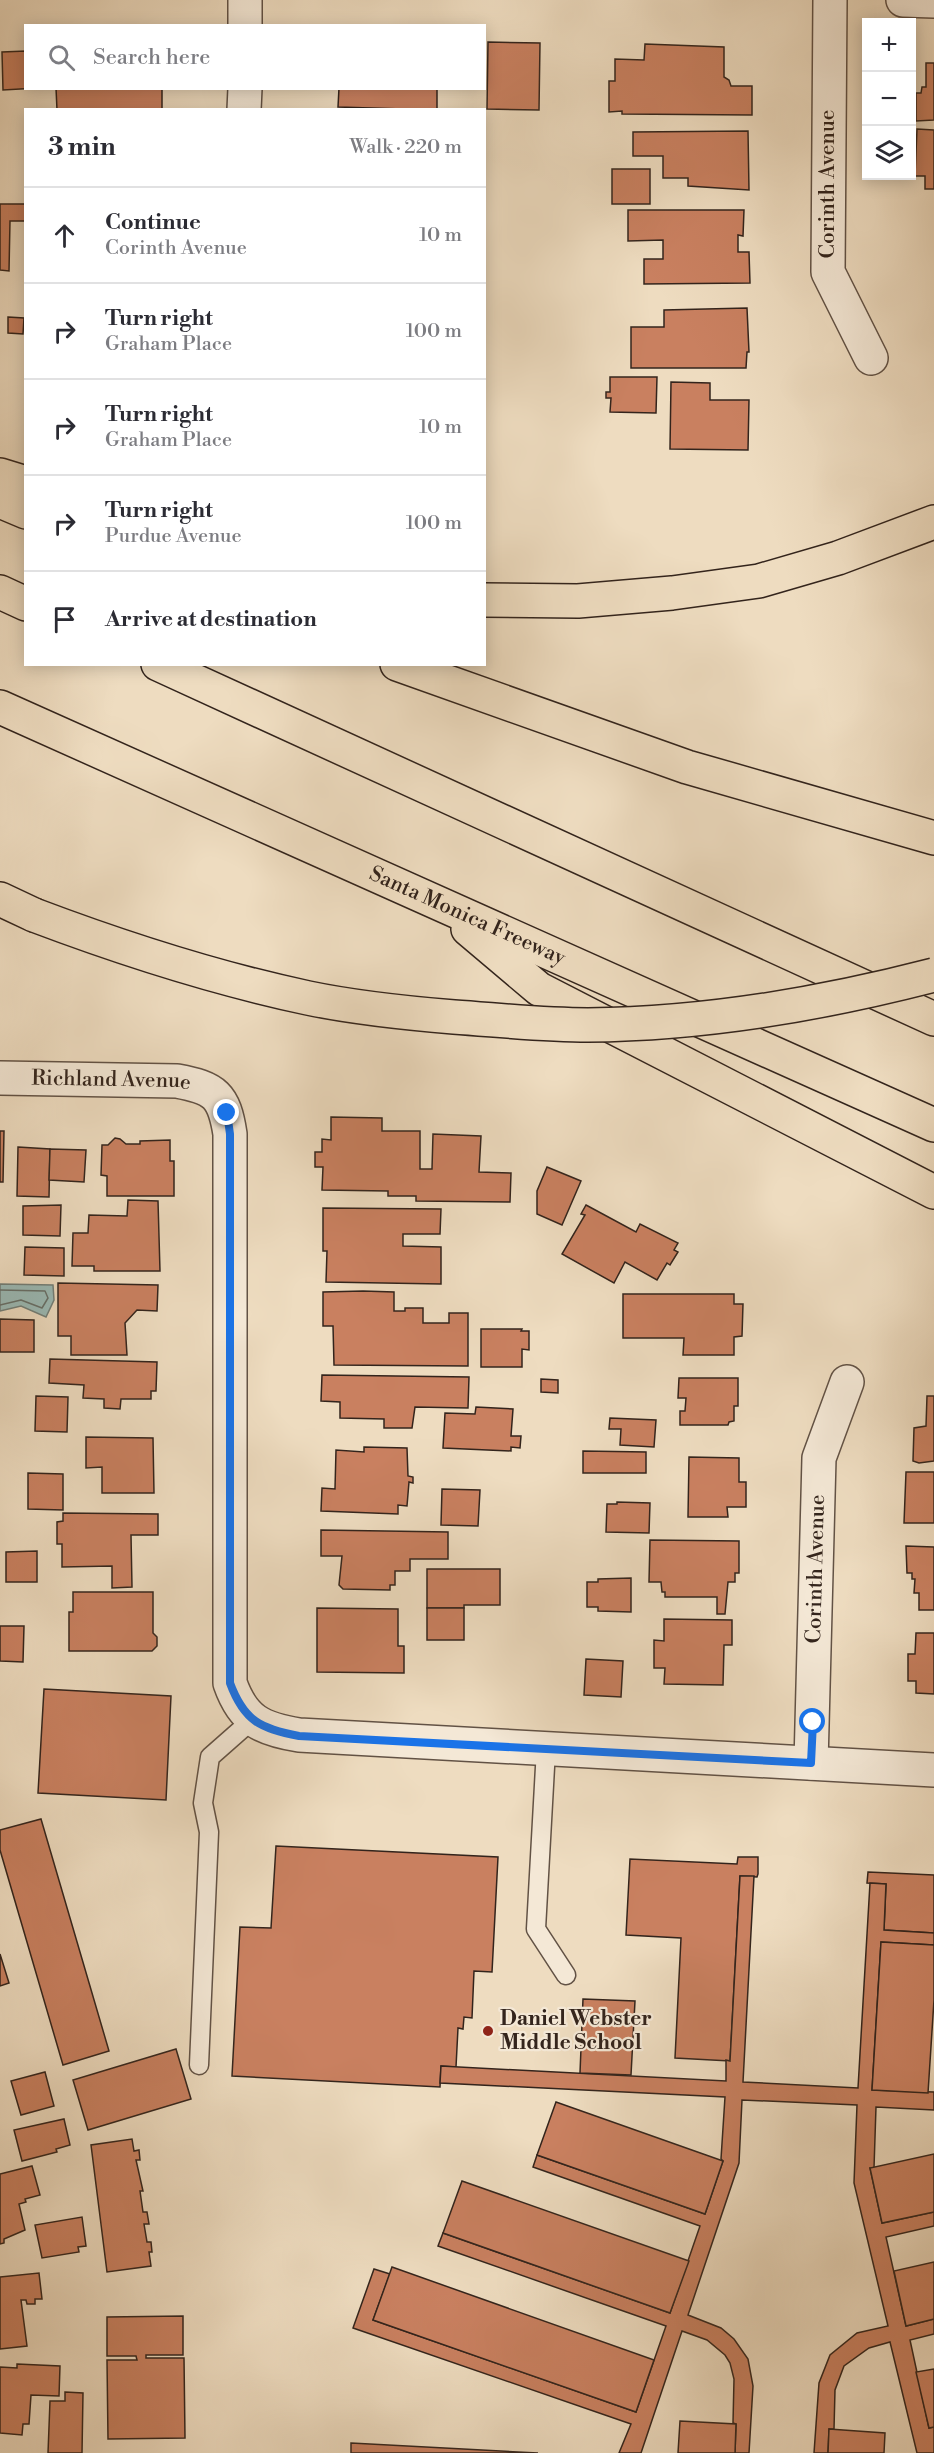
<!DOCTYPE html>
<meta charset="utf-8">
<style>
body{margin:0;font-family:"Libre Bodoni",serif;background:#f2f2f3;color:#2b2b33}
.controls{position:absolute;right:18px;top:18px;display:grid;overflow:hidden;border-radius:0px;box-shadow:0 3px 15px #0003}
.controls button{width:54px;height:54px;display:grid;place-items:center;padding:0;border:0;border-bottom:2px solid #e1e1e2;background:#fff;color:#2b2b33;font:30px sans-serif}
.stop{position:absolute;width:18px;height:18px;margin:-14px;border:4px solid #1a73e8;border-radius:50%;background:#fff}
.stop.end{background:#1a73e8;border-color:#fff;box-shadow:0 2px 6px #0008}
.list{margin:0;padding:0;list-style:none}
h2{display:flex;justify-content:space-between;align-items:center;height:78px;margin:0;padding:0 24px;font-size:26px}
h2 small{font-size:20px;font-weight:400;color:#7c7c81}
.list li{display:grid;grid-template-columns:39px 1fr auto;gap:18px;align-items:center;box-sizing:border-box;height:96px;padding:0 24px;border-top:2px solid #e1e1e2}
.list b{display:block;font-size:22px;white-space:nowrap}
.list p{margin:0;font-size:20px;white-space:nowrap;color:#7c7c81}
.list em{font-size:20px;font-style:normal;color:#7c7c81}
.icon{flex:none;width:33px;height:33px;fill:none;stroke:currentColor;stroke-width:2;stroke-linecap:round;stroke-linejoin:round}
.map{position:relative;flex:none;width:934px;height:2453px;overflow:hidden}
.search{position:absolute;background:#fff;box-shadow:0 3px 15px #0003;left:24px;top:24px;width:462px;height:66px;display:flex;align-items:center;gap:15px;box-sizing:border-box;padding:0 21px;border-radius:0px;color:#7c7c81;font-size:22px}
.panel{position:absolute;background:#fff;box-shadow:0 3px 15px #0003;left:24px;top:108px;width:462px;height:558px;border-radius:0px}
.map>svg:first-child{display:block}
.water{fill:#9abab6;stroke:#717e78;stroke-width:1.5}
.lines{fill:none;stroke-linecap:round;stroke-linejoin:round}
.shore{stroke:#666f69;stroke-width:1.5}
.building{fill:#c98060;stroke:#33241c;stroke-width:1.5}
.lane-casing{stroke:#625245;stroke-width:21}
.street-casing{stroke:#625245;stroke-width:36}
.highway-casing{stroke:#33241c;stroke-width:36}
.lane{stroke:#f4e8d6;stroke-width:18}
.street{stroke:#f4e8d6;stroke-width:33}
.highway{stroke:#eedcc0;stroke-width:33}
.highway-bridge-casing{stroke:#33241c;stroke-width:36;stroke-linecap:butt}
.highway-bridge{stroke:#eedcc0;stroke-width:33}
.route{stroke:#1a73e8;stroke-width:8}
.poi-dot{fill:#8f2418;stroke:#f4e8d6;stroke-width:2}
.labels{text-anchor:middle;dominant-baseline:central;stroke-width:4.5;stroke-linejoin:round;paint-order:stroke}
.street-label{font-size:21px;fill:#33241c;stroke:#f4e8d6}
.poi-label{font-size:21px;font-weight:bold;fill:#33241c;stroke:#f4e8d6;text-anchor:start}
</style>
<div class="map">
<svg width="934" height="2453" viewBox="0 0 934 2453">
<rect width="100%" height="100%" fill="#eedcc0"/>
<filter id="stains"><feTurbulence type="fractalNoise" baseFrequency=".00333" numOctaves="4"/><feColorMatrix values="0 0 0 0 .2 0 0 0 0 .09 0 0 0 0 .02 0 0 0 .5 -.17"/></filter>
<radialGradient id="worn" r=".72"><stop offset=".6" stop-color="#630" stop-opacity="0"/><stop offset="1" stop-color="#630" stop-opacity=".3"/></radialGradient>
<polygon class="water" points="0,1284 53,1285 54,1300 46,1317 21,1306 0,1311"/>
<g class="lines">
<polyline class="shore" points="0,1290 45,1291 48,1298 42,1308 21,1300 0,1305"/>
</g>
<g class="building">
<polygon points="488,42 540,43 539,110 487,109"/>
<polygon points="645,44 724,47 724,77 729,80 731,86 752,86 752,115 622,114 622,111 609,112 609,81 615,81 615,59 644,60"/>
<polygon points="26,51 26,88 38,88 3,90 2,52"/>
<polygon points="926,63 934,63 934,120 916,121 916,93 921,93 922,87 926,87"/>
<polygon points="56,88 162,88 162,109 57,110"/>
<polygon points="339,88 437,88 437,110 338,107"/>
<polygon points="917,129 934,130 934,189 925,189 925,176 915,176"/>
<polygon points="748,131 749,190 688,186 688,178 663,178 663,156 633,156 633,132"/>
<rect x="612" y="169" width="38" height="35"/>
<polygon points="0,204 26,204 26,221 10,221 9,271 0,270"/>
<polygon points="628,210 744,210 743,236 738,235 738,252 749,252 750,283 644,284 644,259 663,259 663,240 628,241"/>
<polygon points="747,308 749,352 747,352 746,368 631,368 631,327 664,327 664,310"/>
<polygon points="8,317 24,318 23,334 8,333"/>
<polygon points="610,377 657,377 656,413 610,412 611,398 606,398 606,392 610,392"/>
<polygon points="671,382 710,383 710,400 749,400 748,450 670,449"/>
<polygon points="331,1117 382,1118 382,1131 420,1131 420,1169 432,1169 433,1134 481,1136 479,1172 511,1173 510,1202 416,1201 416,1196 388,1196 388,1191 322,1190 323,1167 315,1167 315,1152 322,1152 322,1139 331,1140"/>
<polygon points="0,1131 4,1131 3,1182 0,1182"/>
<polygon points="115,1138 120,1139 126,1144 140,1144 140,1141 170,1140 170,1161 174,1161 174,1196 107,1196 107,1176 101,1175 102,1145 108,1145"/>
<polygon points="18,1147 50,1149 49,1197 17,1196"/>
<polygon points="50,1149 86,1150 84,1182 49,1180"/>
<polygon points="547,1167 581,1181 562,1225 537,1214 537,1191"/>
<polygon points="128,1200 158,1201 160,1271 94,1271 94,1266 72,1266 73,1233 88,1233 89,1215 127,1216"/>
<polygon points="61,1205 60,1236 23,1235 23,1206"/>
<polygon points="586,1205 636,1232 640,1224 678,1243 674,1250 678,1252 670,1265 667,1263 657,1280 625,1262 614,1283 562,1254 585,1215 581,1214"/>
<polygon points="323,1208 441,1209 440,1234 403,1234 403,1246 441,1247 441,1284 326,1282 327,1251 323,1251"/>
<polygon points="25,1247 64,1248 64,1276 24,1275"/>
<polygon points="58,1283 158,1285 157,1311 137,1310 125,1323 127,1355 71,1355 71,1336 58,1336"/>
<polygon points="363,1291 394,1292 394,1311 405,1311 405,1308 423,1308 423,1323 449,1323 449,1313 468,1313 468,1366 334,1365 333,1326 323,1326 323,1292"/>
<polygon points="623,1294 734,1294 734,1304 743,1304 742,1336 734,1337 734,1355 683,1355 684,1338 623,1338"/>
<polygon points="0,1319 34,1320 34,1352 0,1352"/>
<polygon points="481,1329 522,1329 521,1331 529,1331 529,1350 522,1349 522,1367 481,1367"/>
<polygon points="50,1359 157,1362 156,1391 151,1391 151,1399 121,1399 120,1409 104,1408 104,1399 83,1398 84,1385 49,1383"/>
<polygon points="322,1375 469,1377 468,1408 415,1407 412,1428 384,1428 384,1419 340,1418 340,1402 321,1401"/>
<polygon points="679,1378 738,1378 738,1406 734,1406 734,1421 729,1422 728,1425 680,1425 680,1411 685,1411 686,1398 678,1398"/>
<polygon points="541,1379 558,1380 558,1393 541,1392"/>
<polygon points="36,1396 68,1397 67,1432 35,1431"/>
<polygon points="927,1396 934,1396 934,1461 919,1463 913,1461 914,1428 926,1426"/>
<polygon points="476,1407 513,1409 511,1436 521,1436 520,1448 511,1447 511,1451 443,1448 445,1413 475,1414"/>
<polygon points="610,1418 656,1420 654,1447 620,1445 621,1429 609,1429"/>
<polygon points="86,1437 153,1438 154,1493 102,1493 102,1467 86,1468"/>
<polygon points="364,1447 407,1448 408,1476 413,1477 413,1483 409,1482 407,1506 398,1505 398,1514 321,1511 322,1488 335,1489 336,1450 364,1452"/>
<polygon points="583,1451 646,1452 646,1473 583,1473"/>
<polygon points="689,1457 739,1458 739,1482 746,1482 746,1507 727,1507 728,1517 688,1517"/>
<polygon points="906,1472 934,1472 934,1523 904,1523"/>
<polygon points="28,1473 63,1474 63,1510 28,1509"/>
<polygon points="442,1489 480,1490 478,1526 441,1525"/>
<polygon points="617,1502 650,1503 649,1533 606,1532 607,1504 617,1504"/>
<polygon points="63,1513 158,1514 158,1535 131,1535 132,1587 112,1588 112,1566 62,1567 62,1544 57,1544 57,1522 63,1521"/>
<polygon points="321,1530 448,1532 448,1559 410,1559 410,1571 395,1571 395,1585 390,1585 390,1590 343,1589 339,1585 342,1556 321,1556"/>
<polygon points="650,1540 739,1541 739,1573 735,1573 735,1582 728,1582 725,1614 717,1614 717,1597 665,1597 665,1592 662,1592 661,1582 649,1582"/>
<polygon points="906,1546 934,1547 934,1610 919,1610 919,1593 914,1593 915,1579 912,1579 912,1573 907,1573"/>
<polygon points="37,1551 37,1582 6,1582 6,1552"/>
<polygon points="427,1569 500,1569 500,1605 464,1605 464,1608 427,1608"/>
<polygon points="631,1578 631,1612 598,1611 598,1607 587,1607 587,1582 598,1582 598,1579"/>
<polygon points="73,1592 153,1592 153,1633 157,1637 157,1646 152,1651 69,1651 69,1612 73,1612"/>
<polygon points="317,1608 398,1609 398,1646 404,1646 404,1673 317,1672"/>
<rect x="427" y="1608" width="37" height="32"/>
<polygon points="664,1619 732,1620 732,1645 724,1645 723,1685 664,1684 665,1668 654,1668 654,1640 664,1641"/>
<polygon points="0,1626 24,1626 23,1662 0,1661"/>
<polygon points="916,1633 934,1633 934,1694 916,1693 916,1681 908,1681 908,1654 915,1654"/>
<polygon points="586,1659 623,1661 621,1697 584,1695"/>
<polygon points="44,1689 171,1696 166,1800 38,1793"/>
<polygon points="41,1819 109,2051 63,2065 0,1850 0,1830"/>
<polygon points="276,1846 498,1857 492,1972 474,1971 472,2018 464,2017 463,2029 458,2028 456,2067 441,2066 440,2087 232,2076 240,1927 271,1928"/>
<polygon points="738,1857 758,1857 758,1874 757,1877 740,1876 730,2061 675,2058 681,1938 626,1935 630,1859 737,1864"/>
<polygon points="868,1872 934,1875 934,1933 884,1930 886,1884 867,1883"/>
<polygon points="740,1876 754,1876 743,2082 858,2088 870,1883 886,1884 884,1930 934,1933 934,1945 881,1942 872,2090 934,2092 934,2110 876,2107 874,2168 870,2168 882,2223 934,2212 934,2226 886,2237 906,2326 934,2319 934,2334 910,2340 929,2428 934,2427 934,2453 917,2453 890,2342 869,2348 844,2366 835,2390 834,2429 829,2429 828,2453 814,2453 819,2383 830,2355 857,2333 888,2326 854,2183 857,2105 742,2100 739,2163 688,2315 721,2328 734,2339 748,2359 753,2386 749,2453 735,2453 736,2424 733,2423 734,2379 730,2363 725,2355 707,2340 682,2331 641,2453 619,2453 631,2424 353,2328 374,2269 390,2274 373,2320 636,2412 666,2326 438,2246 443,2233 670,2313 700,2226 533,2167 537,2155 705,2214 723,2161 721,2159 725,2097 440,2083 441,2066 726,2081 726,2060 730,2061"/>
<polygon points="881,1942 934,1945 934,2000 928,2093 872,2090"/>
<polygon points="0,1954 9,1983 0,1986"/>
<polygon points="583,1999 635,2001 631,2075 580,2073"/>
<polygon points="176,2049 191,2099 88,2130 73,2080"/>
<polygon points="45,2072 54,2106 21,2115 11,2081"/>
<polygon points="556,2102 723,2161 705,2214 537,2155"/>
<polygon points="64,2119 70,2145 56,2149 57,2152 22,2161 14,2130"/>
<polygon points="132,2139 134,2151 139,2150 140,2160 136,2160 143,2191 140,2191 143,2212 147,2212 149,2224 144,2224 147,2242 151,2242 152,2252 149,2252 151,2266 107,2272 91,2145"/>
<polygon points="934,2154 934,2212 882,2223 870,2168"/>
<polygon points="32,2166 40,2195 25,2199 26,2202 19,2204 25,2230 4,2239 4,2243 0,2244 0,2174"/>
<polygon points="462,2181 689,2261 670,2313 443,2233"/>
<polygon points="82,2217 86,2246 78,2247 79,2252 42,2258 35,2225"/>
<polygon points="934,2262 934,2319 906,2326 894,2271"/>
<polygon points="392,2267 654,2360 636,2412 373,2320"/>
<polygon points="39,2273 42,2299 35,2299 35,2304 27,2304 26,2300 21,2300 27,2346 0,2349 0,2277"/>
<polygon points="183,2316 183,2355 146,2355 146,2358 184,2358 185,2438 108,2439 107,2360 137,2360 136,2356 107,2356 107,2317"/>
<polygon points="17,2364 60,2366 59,2396 31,2395 29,2424 23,2424 22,2435 0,2433 0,2367 17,2368"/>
<polygon points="934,2369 934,2427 929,2428 916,2372"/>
<polygon points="65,2392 83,2393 82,2453 48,2453 50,2401 65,2401"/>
<polygon points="680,2421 736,2424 735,2453 678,2453"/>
<polygon points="829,2429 885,2433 884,2453 828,2453"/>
<polygon points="351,2443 538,2453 351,2453"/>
</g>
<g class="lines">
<defs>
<g id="lane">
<polyline points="546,1749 536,1929 566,1975"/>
<polyline points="199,2065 209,1832 203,1803 210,1757 252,1720"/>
</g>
<g id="street">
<polyline points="830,0 828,272 871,358"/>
<polyline points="903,0 934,1"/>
<polyline points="245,26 245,0"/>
<polyline points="244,110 245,88"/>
<path id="s1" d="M0 1078 177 1081C215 1088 224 1095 230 1134V1683C243 1720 261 1729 299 1735L934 1770"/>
<path id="s2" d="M811 1763 819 1458 847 1382"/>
</g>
<g id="highway">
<polyline points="0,475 26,483"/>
<polyline points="0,501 26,512"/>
<polyline points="0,592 26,604"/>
<polyline points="484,600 578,601 672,593 759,581 838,558 934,522"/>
<polyline points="158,664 934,1019"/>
<polyline points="397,664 687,767 934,838"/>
<path id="s3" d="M0 707 934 1125"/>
<polyline points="0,899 34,915"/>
<polyline points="468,929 539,989 934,1192"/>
</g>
</defs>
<use href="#lane" class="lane-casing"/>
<use href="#street" class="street-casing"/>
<use href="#highway" class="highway-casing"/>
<use href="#lane" class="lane"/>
<use href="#street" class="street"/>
<use href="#highway" class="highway"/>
<defs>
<path id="highway-bridge" d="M34 915C124 949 214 978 308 998 356 1008 405 1013 454 1017 498 1020 543 1025 588 1025 704 1024 822 1004 934 975"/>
</defs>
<use href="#highway-bridge" class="highway-bridge-casing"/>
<use href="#highway-bridge" class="highway-bridge"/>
</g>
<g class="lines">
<path class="route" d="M227 1113 230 1134V1683C244 1721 261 1729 299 1736L811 1763 813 1722"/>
</g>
<circle class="poi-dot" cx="488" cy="2031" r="6"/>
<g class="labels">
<g class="street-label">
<text transform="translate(828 184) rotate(-90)">Corinth Avenue</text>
<text stroke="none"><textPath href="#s3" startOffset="512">Santa Monica Freeway</textPath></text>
<text stroke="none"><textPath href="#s1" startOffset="111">Richland Avenue</textPath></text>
<text stroke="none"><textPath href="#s2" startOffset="194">Corinth Avenue</textPath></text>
</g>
<g class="poi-label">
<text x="500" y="2019">Daniel Webster<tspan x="500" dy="24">Middle School</tspan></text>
</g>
</g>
<rect width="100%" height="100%" filter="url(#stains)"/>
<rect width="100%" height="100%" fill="url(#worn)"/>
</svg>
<div class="controls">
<button>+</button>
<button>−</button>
<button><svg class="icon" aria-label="layers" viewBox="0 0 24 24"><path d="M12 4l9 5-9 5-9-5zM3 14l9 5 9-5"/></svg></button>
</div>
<div class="stop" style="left:813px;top:1722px"></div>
<div class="stop end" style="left:227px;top:1113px"></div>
<div class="search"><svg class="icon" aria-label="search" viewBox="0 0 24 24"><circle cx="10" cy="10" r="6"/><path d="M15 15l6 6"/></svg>Search here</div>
<section class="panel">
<h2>3 min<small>Walk · 220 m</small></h2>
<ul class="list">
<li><svg class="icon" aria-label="ahead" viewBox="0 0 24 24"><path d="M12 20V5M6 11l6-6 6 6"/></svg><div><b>Continue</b><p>Corinth Avenue</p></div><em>10 m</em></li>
<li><svg class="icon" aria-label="right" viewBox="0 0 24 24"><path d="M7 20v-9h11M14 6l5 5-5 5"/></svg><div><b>Turn right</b><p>Graham Place</p></div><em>100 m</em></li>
<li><svg class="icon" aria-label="right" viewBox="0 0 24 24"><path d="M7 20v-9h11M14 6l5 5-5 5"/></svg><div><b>Turn right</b><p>Graham Place</p></div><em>10 m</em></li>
<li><svg class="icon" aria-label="right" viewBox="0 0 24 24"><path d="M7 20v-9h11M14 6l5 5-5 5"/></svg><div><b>Turn right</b><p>Purdue Avenue</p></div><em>100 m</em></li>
<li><svg class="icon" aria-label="arrive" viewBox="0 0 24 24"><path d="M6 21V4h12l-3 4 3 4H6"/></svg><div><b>Arrive at destination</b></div></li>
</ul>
</section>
</div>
